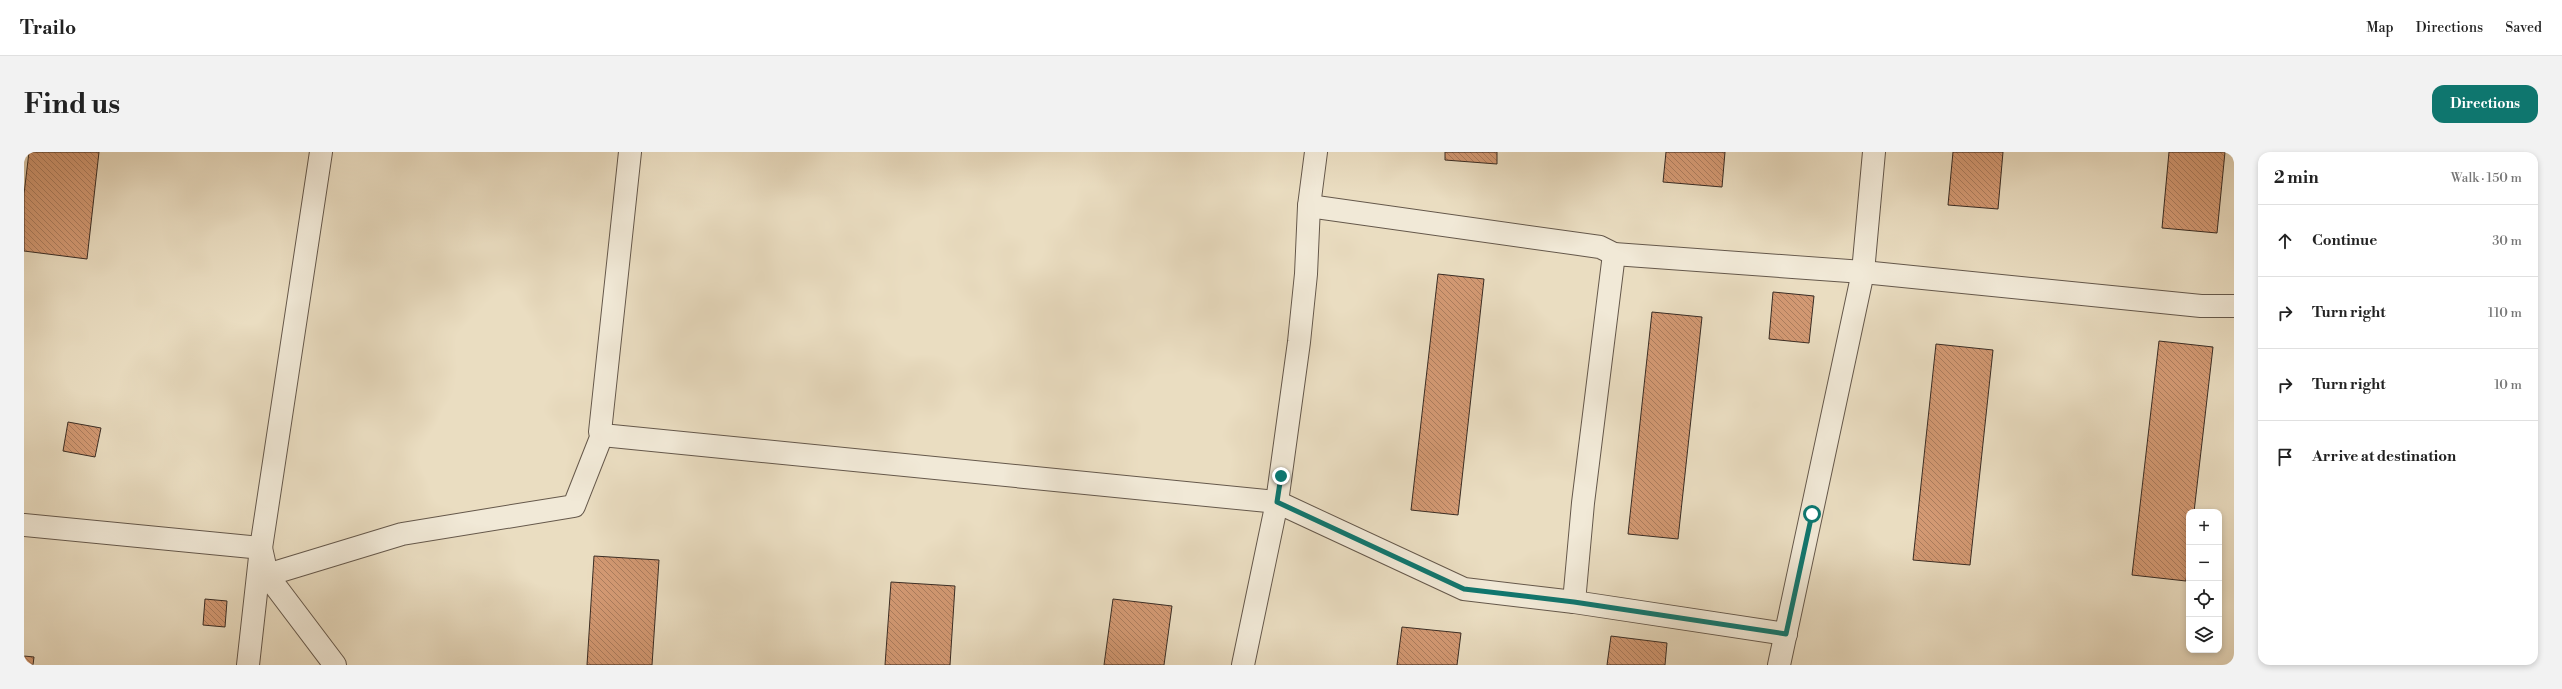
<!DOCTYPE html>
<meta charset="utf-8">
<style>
body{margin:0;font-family:"Libre Bodoni",serif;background:#f2f2f2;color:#222}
.controls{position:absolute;right:12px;bottom:12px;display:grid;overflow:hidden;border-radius:8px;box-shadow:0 2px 6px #0003}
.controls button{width:36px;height:36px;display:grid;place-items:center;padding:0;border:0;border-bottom:1px solid #e0e0e0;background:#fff;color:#222;font:20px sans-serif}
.stop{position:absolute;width:12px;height:12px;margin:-9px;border:3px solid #0f766e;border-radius:50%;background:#fff}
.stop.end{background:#0f766e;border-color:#fff;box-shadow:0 1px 4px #0008}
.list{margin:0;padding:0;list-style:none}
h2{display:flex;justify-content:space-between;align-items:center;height:52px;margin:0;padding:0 16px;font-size:17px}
h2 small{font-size:13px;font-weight:400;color:#767676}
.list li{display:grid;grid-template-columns:26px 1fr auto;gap:12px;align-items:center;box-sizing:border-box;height:72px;padding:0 16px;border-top:1px solid #e0e0e0}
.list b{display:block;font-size:15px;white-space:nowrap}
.list em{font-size:13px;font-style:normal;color:#767676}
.icon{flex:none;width:22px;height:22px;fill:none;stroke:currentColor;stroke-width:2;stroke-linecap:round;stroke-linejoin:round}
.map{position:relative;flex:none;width:2210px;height:513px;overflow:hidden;border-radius:12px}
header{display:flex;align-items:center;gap:24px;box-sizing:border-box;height:56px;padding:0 20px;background:#fff;border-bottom:1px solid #e0e0e0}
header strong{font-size:19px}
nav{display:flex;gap:22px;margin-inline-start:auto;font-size:14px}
.intro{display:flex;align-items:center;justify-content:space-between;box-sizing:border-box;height:96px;padding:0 24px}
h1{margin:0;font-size:28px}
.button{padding:10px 18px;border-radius:12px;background:#0f766e;color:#fff;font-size:14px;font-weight:700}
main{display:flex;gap:24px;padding:0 24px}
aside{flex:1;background:#fff;border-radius:12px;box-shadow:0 2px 6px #0003}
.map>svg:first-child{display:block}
.building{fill:url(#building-back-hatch);stroke:#392c24}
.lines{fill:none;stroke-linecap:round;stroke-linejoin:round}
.minor-casing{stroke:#65584b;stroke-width:24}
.minor{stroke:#f1e9d7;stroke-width:22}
.route{stroke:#0f766e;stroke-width:5}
</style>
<header>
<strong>Trailo</strong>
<nav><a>Map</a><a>Directions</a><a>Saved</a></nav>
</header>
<div class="intro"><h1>Find us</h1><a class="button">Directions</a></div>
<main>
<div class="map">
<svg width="2210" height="513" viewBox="0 0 2210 513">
<defs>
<pattern id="building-back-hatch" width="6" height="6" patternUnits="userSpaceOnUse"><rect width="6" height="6" fill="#d39973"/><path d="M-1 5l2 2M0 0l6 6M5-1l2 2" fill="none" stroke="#ac7d5e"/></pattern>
</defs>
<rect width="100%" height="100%" fill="#eaddc1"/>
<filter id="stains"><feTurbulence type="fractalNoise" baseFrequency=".005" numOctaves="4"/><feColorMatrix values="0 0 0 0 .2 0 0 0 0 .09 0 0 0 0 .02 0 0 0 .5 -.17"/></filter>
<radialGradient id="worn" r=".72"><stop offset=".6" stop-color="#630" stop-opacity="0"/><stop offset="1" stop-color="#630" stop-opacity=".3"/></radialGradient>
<g class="building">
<polygon points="5,0 75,0 63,107 0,99 0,42"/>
<polygon points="1421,0 1473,0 1473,12 1421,8"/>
<polygon points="1642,0 1701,0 1698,35 1639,30"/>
<polygon points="1929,0 1979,0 1974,57 1924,53"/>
<polygon points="2145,0 2201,0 2193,81 2138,76"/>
<polygon points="1414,122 1460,127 1434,363 1387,358"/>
<polygon points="1749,140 1790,144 1785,191 1745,187"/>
<polygon points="1628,160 1678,165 1654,387 1604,382"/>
<polygon points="2135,189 2189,195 2170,360 2165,360 2165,400 2162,429 2108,423"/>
<polygon points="1912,192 1969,198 1946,413 1889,408"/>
<polygon points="44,270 77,276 71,305 39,299"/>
<polygon points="570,404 635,408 628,513 563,513"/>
<polygon points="867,430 931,434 926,513 861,513"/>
<polygon points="181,447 203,449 201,475 179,473"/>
<polygon points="1089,447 1148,454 1140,513 1080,513"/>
<polygon points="1378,475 1437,481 1433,513 1373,513"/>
<polygon points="1587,484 1643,491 1641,513 1583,513"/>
<polygon points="0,504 10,505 9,513 0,513"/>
</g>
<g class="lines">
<defs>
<g id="minor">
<polyline points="606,0 576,280 578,283 1253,350 1440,437 1550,450 1762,482"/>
<polyline points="1285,54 1576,95 1590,102 1839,120 2177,154 2210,154"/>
<polyline points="0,373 237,396 243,423 311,513"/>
<polyline points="243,423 378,382 550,354 578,283"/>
<polyline points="1550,450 1559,351 1590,102"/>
<polyline points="224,513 237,396 297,0"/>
<polyline points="1219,513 1253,350 1275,190 1282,122 1285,54 1292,0"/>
<polyline points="1755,513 1839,120 1850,0"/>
</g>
</defs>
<use href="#minor" class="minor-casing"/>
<use href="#minor" class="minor"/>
</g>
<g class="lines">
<polyline class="route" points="1257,324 1253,350 1440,437 1550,450 1762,482 1788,362"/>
</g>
<rect width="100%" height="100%" filter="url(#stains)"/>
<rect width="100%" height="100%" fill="url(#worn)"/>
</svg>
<div class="controls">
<button>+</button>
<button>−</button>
<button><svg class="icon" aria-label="locate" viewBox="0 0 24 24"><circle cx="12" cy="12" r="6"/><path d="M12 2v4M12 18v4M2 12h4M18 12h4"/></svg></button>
<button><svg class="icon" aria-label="layers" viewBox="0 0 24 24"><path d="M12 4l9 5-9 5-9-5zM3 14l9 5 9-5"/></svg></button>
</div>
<div class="stop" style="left:1788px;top:362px"></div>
<div class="stop end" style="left:1257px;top:324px"></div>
</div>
<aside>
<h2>2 min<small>Walk · 150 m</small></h2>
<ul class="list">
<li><svg class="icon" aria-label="ahead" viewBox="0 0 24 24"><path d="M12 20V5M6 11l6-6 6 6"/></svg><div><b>Continue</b></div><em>30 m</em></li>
<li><svg class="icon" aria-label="right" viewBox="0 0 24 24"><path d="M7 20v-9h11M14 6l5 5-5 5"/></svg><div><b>Turn right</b></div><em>110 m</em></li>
<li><svg class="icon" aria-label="right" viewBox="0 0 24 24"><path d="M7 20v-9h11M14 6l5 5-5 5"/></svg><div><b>Turn right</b></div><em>10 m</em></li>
<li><svg class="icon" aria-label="arrive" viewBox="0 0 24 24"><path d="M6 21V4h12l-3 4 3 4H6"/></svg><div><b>Arrive at destination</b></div></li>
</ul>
</aside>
</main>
